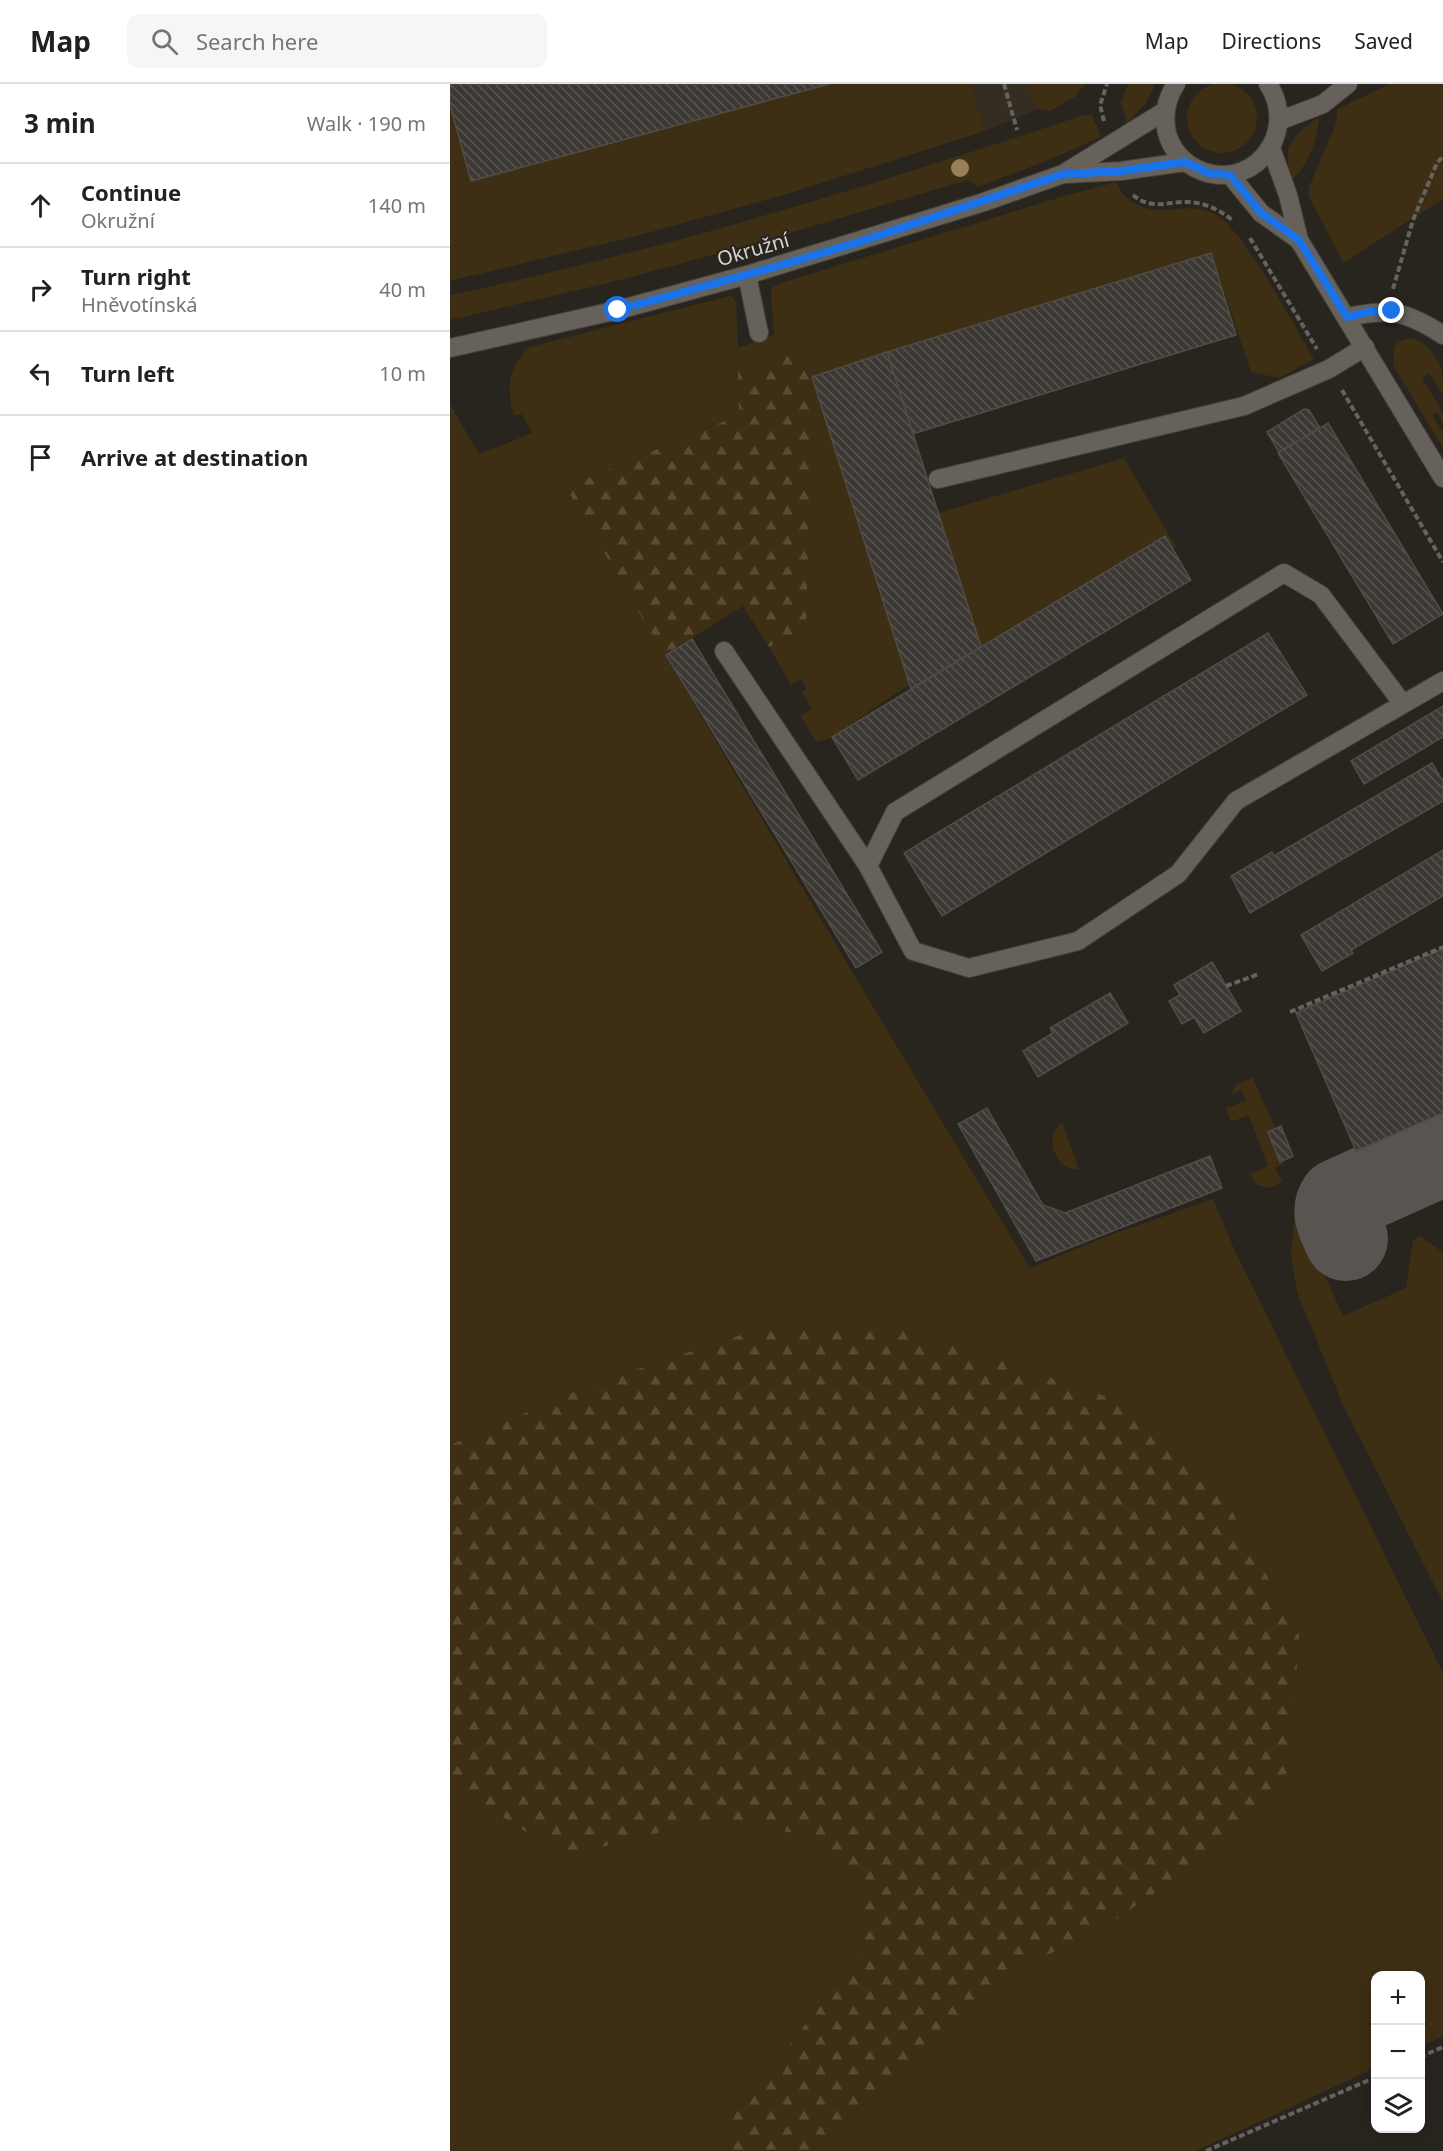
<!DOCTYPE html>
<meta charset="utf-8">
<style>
body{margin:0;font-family:"Noto Sans",sans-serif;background:#f6f6f6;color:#202124}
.controls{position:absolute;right:18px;bottom:18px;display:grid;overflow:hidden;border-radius:12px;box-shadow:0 3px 15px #0003}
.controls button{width:54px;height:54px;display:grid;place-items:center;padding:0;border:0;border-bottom:2px solid #e0e0e0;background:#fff;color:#202124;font:30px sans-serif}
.stop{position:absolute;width:18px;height:18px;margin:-14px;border:4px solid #1a73e8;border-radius:50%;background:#fff}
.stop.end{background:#1a73e8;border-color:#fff;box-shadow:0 2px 6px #0008}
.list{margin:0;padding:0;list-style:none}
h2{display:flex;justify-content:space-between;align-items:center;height:78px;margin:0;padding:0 24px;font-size:26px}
h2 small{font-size:20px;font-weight:400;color:#757577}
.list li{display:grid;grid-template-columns:39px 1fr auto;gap:18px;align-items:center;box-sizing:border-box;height:84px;padding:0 24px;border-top:2px solid #e0e0e0}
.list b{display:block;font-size:22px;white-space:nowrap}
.list p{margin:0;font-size:20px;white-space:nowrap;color:#757577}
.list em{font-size:20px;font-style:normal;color:#757577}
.icon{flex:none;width:33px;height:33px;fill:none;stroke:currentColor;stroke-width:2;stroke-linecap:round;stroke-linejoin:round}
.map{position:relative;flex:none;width:993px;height:2067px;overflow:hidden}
header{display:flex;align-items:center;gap:36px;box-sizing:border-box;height:84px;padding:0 30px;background:#fff;border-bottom:2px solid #e0e0e0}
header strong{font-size:28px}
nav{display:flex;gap:33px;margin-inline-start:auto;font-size:21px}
.search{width:420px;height:54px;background:#f6f6f6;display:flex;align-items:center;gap:15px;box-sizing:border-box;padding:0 21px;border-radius:12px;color:#757577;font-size:22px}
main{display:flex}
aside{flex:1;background:#fff}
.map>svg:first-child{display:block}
.built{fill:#332d22}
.grass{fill:#3e2e13}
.forest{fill:url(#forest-firs)}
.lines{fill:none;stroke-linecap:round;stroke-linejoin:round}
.taxiway{stroke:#585550;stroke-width:84}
.building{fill:url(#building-back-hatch);stroke:#504c46;stroke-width:1.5}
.minor-casing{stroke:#44413c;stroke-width:20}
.path{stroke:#66635e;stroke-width:4;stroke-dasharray:6 3;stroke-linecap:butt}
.minor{stroke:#66615b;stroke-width:18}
.tree{fill:#988059}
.route{stroke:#1a73e8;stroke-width:8}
.labels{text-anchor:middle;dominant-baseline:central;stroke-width:4.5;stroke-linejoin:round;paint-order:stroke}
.street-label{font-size:20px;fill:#d5d2cf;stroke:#28251f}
</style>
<header>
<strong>Map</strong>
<div class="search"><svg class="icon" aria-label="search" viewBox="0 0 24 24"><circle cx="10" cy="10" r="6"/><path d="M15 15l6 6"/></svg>Search here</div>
<nav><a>Map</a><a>Directions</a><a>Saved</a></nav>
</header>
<main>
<aside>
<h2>3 min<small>Walk · 190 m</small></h2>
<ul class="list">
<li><svg class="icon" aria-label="ahead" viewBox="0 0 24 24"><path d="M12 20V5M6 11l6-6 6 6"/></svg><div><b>Continue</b><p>Okružní</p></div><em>140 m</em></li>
<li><svg class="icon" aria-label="right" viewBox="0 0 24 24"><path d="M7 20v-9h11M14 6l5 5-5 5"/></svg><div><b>Turn right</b><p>Hněvotínská</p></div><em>40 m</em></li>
<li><svg class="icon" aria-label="left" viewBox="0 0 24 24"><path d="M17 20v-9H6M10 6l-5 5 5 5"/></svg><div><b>Turn left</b></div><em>10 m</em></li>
<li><svg class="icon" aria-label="arrive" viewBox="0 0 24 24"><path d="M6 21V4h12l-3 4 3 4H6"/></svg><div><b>Arrive at destination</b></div></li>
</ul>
</aside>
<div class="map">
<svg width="993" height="2067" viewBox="0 0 993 2067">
<defs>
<pattern id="forest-firs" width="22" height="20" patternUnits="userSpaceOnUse" patternTransform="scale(1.5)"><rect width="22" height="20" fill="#3e2e13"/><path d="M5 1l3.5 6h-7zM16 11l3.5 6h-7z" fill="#594b34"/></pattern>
<pattern id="building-back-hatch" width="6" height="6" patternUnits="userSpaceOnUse" patternTransform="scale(1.5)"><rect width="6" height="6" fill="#3c3833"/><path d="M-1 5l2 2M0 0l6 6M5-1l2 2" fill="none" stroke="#575450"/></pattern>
</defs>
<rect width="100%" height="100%" fill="#28251f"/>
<polygon class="built" points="521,0 628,0 605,18 535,47"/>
<g class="grass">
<circle cx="772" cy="34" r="35"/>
<polygon points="379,0 521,0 535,47 337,110 190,151 0,197 0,21 21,97"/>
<polygon points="577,0 635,0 625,13 600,27 586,24"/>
<polygon points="678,0 705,0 696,19 677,39 671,18"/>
<polygon points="939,0 993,0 993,115 893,179 859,112 859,103 885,42 887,33 886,26"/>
<path d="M634 31H642L651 53 594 78 527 103 518 96 293 163 162 198 0 236V211C215 166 426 100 634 31Z"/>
<path d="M868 34C871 50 855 86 842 96 831 62 841 53 868 34Z"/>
<path d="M667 98C670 106 673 111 680 116 710 138 733 115 763 129 793 143 845 244 864 275L829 294 801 288 761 169 362 293 460 600 382 653 367 658 350 632 362 625 352 608 357 605 351 595 341 601 319 563 356 543 289 331 116 403 398 881 580 1184 660 1151 763 1115 785 1167 993 1589V1952L971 1963 970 1892H926L925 1984 746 2067H361L567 1884 638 1853 430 1240 315 1243 148 1298 0 1361V320L29 370 83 349 71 330 64 332C56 306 58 281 80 263L279 212 284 214 286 219 288 264 324 251 321 210 322 204 328 200 614 112Z"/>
<path d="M959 254C975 255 987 273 992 287 993 294 993 304 993 311L979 289 972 294 993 329V339L987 328 982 331 991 346 993 345V364L943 281 944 263 950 257Z"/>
<polygon points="674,374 726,463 723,465 715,452 531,563 488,429"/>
<path d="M803 994 825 1044 819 1047 834 1080 825 1084 833 1098 819 1104 807 1101 800 1090 818 1082 799 1031 781 1038 776 1024 796 1017 792 1006 782 1010C782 1000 795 997 803 994Z"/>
<path d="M612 1038 629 1085C612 1088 599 1067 603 1050 604 1045 609 1042 612 1038Z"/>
<polygon points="978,1092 988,1096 993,1107 966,1119 961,1114 951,1117 956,1128 910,1149 903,1133 907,1122"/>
<polygon points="866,1120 883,1160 865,1168 893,1232 956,1204 963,1156 971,1152 993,1169 993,1518 893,1321 847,1208 841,1170 845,1130"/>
<polygon points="0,1708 22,1714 115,1772 263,1735 349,1750 413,1799 414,1861 349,1949 282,2033 279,2067 0,2067"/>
</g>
<g class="forest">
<polygon points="351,268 362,293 356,543 319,563 293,522 214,571 116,403 289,331 288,287"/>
<polygon points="430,1240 558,1279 681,1321 766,1398 849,1551 840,1685 751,1779 638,1853 567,1884 361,2067 279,2067 282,2033 349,1949 414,1861 413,1799 349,1750 263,1735 115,1772 22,1714 0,1708 0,1361 148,1298 315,1243"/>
</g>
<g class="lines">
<path class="taxiway" d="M896 1155C891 1142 881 1129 890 1116L981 1075 985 1069 987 1059"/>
</g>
<g class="building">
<polygon points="0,0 379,0 21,97 0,21"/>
<polygon points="761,169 786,251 462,350 437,268"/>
<polygon points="437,268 531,563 461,605 362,293"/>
<polygon points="854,325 859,326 870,344 829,368 817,348"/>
<polygon points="878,339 993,530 943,560 828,369"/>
<polygon points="715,452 741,496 408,696 382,653"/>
<polygon points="818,549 857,611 492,832 454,769"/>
<polygon points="242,555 432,868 406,884 216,571"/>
<polygon points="993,622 993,653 914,700 901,677"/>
<polygon points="982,679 993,697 993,717 800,829 781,792 822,768 824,772"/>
<polygon points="993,766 993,812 901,866 903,869 872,887 851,851"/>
<polygon points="992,865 993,1029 906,1067 846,929"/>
<polygon points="762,878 791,927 754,949 744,933 732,940 719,917 730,911 724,901"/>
<polygon points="660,909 678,939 588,993 573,967 603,949 600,944"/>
<polygon points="537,1024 593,1121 615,1129 760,1072 772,1104 586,1177 508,1040"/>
<polygon points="831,1042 843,1072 830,1078 818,1048"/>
</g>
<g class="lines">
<defs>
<g id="minor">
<path d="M726 0C716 15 713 31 717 49 721 64 731 76 745 84 800 112 851 50 818 0"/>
<polyline points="829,37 873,20 898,0"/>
<polyline points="821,64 838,111 849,156 993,394"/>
<polyline points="615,90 671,87 735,78"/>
<polyline points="780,91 811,129 849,156"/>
<polyline points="297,191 309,249"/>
<path d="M897 233C940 224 956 227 993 251"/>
<polyline points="0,264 168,226 297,191 534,118 613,90 715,27"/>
<polyline points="488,395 794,322 879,285 915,263"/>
<polyline points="274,567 418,782"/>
<polyline points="953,620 871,511 834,489 445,728 418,782 463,867 519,884 628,857 728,790 786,717 993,597"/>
</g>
</defs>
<use href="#minor" class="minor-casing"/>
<g class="path">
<polyline points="554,0 567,46"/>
<polyline points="654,37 650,21 657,0"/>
<path d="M683 111C699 125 715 119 733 118 751 117 769 125 782 136"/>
<polyline points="800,154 867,265"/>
<polyline points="943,205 963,136 987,79 993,72"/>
<polyline points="892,306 993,478"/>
<polyline points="776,902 809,890"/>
<polyline points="840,928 993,863"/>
<polyline points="970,1973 993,1963"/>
<polyline points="756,2067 926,1993"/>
</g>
<use href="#minor" class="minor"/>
</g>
<circle class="tree" cx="510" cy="84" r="9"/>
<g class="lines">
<polyline class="route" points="168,226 328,182 406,159 613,90 671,87 735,78 759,89 780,91 811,129 849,156 897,233 918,228 942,227"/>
</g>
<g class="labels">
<g class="street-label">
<text transform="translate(303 165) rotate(-16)">Okružní</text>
</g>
</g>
</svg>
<div class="controls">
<button>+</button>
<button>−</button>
<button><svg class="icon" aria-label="layers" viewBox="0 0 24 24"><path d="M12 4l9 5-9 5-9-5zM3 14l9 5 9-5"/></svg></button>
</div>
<div class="stop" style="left:168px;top:226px"></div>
<div class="stop end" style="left:942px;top:227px"></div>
</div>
</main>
